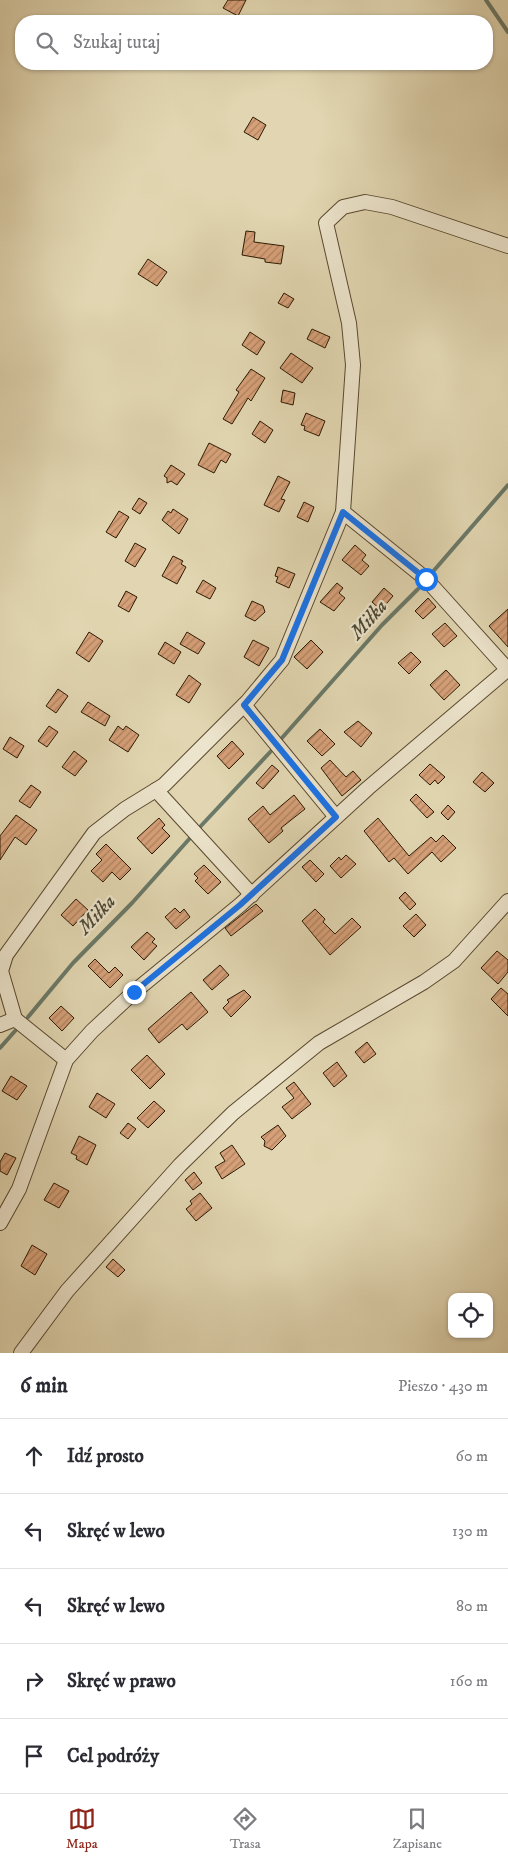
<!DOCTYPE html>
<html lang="pl">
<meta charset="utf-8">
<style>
body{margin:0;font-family:"IM FELL DW Pica",serif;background:#f7f7f7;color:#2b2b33}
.controls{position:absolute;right:15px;bottom:15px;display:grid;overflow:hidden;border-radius:10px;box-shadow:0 1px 4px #0004}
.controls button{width:45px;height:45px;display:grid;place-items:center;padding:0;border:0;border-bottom:1px solid #e1e1e2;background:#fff;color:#2b2b33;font:25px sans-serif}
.stop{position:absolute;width:15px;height:15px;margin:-11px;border:4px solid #1a73e8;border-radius:50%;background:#fff}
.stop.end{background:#1a73e8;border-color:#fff;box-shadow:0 1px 5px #0008}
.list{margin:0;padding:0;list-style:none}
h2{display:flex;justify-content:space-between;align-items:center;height:65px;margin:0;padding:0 20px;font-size:21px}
h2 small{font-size:16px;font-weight:400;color:#7c7c81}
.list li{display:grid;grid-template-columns:32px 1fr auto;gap:15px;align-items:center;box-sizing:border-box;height:75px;padding:0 20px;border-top:1px solid #e1e1e2}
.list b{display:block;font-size:19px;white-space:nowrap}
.list em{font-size:16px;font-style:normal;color:#7c7c81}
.icon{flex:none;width:28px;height:28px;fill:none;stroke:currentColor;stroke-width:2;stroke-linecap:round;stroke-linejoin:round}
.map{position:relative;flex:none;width:508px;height:1353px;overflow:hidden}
.search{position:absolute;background:#fff;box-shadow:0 1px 4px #0004;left:15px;right:15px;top:15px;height:55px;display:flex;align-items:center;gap:12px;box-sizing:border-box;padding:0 18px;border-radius:20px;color:#7c7c81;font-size:19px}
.sheet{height:440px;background:#fff}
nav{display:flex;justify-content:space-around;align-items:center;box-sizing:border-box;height:70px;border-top:1px solid #e1e1e2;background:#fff;font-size:14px;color:#7c7c81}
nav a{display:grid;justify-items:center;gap:2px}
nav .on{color:#8f2418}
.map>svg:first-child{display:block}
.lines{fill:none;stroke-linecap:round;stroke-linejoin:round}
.stream{stroke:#6a7968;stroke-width:4}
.building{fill:url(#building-hatch);stroke:#2c1902}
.minor-casing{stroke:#59482e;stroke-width:16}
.minor{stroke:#ece4cc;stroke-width:14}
.route{stroke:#1a73e8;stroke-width:6}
.labels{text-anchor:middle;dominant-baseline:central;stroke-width:4.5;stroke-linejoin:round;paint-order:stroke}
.water-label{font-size:20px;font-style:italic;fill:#4b4935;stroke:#ece4cc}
</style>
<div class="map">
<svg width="508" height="1353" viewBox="0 0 508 1353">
<defs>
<pattern id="building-hatch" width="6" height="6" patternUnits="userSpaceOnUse" patternTransform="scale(1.25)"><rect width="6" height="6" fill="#d6a078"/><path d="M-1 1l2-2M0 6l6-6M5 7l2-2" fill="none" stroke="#ae8260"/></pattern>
</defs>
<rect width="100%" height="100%" fill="#e1d6b1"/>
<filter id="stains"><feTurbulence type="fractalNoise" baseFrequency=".004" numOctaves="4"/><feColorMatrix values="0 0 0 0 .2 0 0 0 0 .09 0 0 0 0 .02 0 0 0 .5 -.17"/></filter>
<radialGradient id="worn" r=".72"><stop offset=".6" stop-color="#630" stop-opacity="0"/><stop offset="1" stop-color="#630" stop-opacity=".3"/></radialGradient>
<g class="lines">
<g class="stream">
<polyline points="486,0 508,32"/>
<polyline points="430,575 508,485"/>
<polyline points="281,739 382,625 418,589"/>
<polyline points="199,828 273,749"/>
<polyline points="28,1017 73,963 132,903 191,837"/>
<polyline points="0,1048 15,1031"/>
</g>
</g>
<g class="building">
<polygon points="228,0 246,0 238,16 223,8"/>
<polygon points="253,117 266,125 258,140 244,132"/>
<polygon points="246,231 255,232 254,242 284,246 281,264 265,262 265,259 242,255"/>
<polygon points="148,259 167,272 157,286 138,274"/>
<polygon points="284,293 294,299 288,308 278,303"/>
<polygon points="312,329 330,337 325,348 307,339"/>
<polygon points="250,332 265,342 257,355 242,345"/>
<polygon points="291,353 313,368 302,383 280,368"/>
<polygon points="251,369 265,378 251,401 248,398 232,424 223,419 239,392 236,390"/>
<polygon points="283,390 295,393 293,405 281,402"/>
<polygon points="306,413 325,421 319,436 304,430 305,426 301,425"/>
<polygon points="260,421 273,430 265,443 252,434"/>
<polygon points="209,443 231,454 226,463 221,460 214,473 198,465"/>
<polygon points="171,465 185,474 177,485 171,481 167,483 167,478 164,476"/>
<polygon points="278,476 290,482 281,499 285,500 279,512 264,505"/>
<polygon points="139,498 147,503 140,514 132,509"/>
<polygon points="304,502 314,507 308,522 297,517"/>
<polygon points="173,509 188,519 179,534 162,520 168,511 171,513"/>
<polygon points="119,511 129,517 116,538 106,532"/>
<polygon points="135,543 146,549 135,567 125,561"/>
<polygon points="355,545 366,555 362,560 369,566 361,575 342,560"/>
<polygon points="173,556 183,561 181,564 186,567 177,584 162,576"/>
<polygon points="278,567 295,574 289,588 276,582 278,577 275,576"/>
<polygon points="203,580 216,588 210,599 196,592"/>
<polygon points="337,583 343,588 339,593 345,598 334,611 320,602"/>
<polygon points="384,588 393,596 381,610 372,602"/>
<polygon points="126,591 137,597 129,612 118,606"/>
<polygon points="428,598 436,607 423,619 415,611"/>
<polygon points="252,601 263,606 265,612 255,621 245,616"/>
<polygon points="508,609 508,647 489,626"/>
<polygon points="445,623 457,636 444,647 432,634"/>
<polygon points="89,632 103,641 89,662 76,653"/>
<polygon points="187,632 205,643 198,654 180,644"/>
<polygon points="253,640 269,648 259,666 244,657"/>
<polygon points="311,640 323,652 307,669 294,657"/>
<polygon points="165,642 181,652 174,664 158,654"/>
<polygon points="411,652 421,662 409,674 398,663"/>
<polygon points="446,670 460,685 444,700 430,685"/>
<polygon points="189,675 201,684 189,703 176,695"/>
<polygon points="58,689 68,696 56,713 46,706"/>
<polygon points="88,702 110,716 105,726 81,712"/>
<polygon points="358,721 372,733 361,747 344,732"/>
<polygon points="49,726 58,732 47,747 38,741"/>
<polygon points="118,726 123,730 126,726 139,735 128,752 109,740"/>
<polygon points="320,729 335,744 322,756 307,741"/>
<polygon points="10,737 24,746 17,758 3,749"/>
<polygon points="232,741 244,754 229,769 217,756"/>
<polygon points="74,751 87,761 75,776 62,767"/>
<polygon points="330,760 346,777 353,771 361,780 342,796 321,768"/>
<polygon points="430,764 445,777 438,784 435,780 430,785 419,775"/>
<polygon points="272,765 279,771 263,789 256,783"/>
<polygon points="482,772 494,783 485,792 473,782"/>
<polygon points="31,785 41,792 30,808 19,801"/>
<polygon points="416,794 434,812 427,818 410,800"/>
<polygon points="294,795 305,809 281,828 283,831 269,843 248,819 263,806 270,815"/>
<polygon points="448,805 455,812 448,820 441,813"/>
<polygon points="16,815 37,830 26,845 15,837 0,860 0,836"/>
<polygon points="159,818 165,825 162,828 170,836 152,854 137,838"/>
<polygon points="378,818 409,856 431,837 436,842 443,835 456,848 441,862 432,852 408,874 394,858 389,862 364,831"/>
<polygon points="106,844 131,869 120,880 112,872 103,882 91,871 102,860 96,854"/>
<polygon points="346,855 356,864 341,878 330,866 339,857 341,860"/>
<polygon points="310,860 324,874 316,882 302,867"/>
<polygon points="204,865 221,882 208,894 195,881 198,878 194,874"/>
<polygon points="405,892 416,904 410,910 399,898"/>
<polygon points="76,899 88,910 73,926 61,915"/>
<polygon points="256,904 263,911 231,936 225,928"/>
<polygon points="175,908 180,913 184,909 190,917 176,929 165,917"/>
<polygon points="315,909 325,919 323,922 335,934 352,918 361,927 330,955 302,921"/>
<polygon points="416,914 426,925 414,937 403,926"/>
<polygon points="147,932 155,939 152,942 157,946 144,960 131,947"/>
<polygon points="497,951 508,960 508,972 498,984 481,968"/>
<polygon points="95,959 109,973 115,967 123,975 110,988 88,966"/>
<polygon points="220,965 229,975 212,990 203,980"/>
<polygon points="501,988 508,994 508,1016 491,999"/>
<polygon points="244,990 251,997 231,1017 223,1008 229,1002 227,1000"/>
<polygon points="191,992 208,1012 187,1030 182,1024 159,1043 148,1029"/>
<polygon points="61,1006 74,1018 62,1031 49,1018"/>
<polygon points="367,1042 376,1054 364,1063 355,1052"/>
<polygon points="147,1055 165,1074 150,1089 131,1070"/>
<polygon points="337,1062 347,1076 334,1087 323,1073"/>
<polygon points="11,1076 27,1086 17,1100 2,1091"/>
<polygon points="294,1082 311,1104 292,1119 282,1107 294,1098 286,1088"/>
<polygon points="97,1093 115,1104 106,1118 89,1107"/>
<polygon points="154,1101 165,1111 148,1128 137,1118"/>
<polygon points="128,1123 136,1129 128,1139 120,1133"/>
<polygon points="278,1125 286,1136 272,1150 264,1146 265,1141 261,1137"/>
<polygon points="79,1136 96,1145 87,1165 76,1159 77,1156 71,1153"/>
<polygon points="232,1145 245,1164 222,1179 215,1167 225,1161 220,1153"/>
<polygon points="5,1153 16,1158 7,1175 0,1171 0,1162"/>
<polygon points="194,1172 202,1183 193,1190 185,1180"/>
<polygon points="54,1183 69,1191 59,1208 44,1200"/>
<polygon points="200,1193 212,1208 196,1221 186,1209 192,1204 190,1201"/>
<polygon points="32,1245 47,1254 35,1275 21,1266"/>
<polygon points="113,1259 125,1270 118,1277 106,1267"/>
</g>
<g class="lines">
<defs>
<g id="minor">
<polyline points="508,670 426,579 343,512 353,365 349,323 326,223 343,207 365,202 392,207 508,246"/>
<polyline points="244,705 336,817"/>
<polyline points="156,790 252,895"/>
<polyline points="0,1025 15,1019"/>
<polyline points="66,1060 15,1019 1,971 6,955 94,833 125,809 164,785 247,702 282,660 343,512"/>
<polyline points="0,1223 19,1189 66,1060 92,1031 134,992 240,905 368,788 508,669"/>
<polyline points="21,1353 67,1291 180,1165 233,1113 319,1043 424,982 454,961 508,901"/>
</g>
</defs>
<use href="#minor" class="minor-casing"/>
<use href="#minor" class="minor"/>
</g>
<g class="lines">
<polyline class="route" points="134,992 240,905 336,817 244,705 282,660 343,512 426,579"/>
</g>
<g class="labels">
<g class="water-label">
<text transform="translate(369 620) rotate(-48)">Miłka</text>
<text transform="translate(97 915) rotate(-47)">Miłka</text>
</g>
</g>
<rect width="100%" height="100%" filter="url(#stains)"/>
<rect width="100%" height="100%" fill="url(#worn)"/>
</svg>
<div class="controls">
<button><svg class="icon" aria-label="locate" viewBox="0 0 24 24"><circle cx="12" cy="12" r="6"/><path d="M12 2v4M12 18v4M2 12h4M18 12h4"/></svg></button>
</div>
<div class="stop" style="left:426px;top:579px"></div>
<div class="stop end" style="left:134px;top:992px"></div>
<div class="search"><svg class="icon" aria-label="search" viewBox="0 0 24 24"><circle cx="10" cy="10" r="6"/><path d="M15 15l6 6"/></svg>Szukaj tutaj</div>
</div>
<section class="sheet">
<h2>6 min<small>Pieszo · 430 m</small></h2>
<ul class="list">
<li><svg class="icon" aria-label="ahead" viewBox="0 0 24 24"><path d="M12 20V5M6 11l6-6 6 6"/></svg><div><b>Idź prosto</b></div><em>60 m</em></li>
<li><svg class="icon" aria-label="left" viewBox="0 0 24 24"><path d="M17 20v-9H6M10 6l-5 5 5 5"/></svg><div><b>Skręć w lewo</b></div><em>130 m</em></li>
<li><svg class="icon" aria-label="left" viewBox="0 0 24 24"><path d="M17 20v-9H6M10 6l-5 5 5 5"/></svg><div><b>Skręć w lewo</b></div><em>80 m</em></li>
<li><svg class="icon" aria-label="right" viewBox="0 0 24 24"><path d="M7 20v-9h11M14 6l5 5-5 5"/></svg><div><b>Skręć w prawo</b></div><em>160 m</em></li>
<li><svg class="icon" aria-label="arrive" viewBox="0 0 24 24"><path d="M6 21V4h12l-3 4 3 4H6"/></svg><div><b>Cel podróży</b></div></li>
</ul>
</section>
<nav>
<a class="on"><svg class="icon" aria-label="map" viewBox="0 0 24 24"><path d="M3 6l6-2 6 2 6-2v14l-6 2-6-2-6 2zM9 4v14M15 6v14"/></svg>Mapa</a>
<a><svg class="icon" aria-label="directions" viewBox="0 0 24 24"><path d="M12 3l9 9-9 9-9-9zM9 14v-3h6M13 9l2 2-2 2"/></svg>Trasa</a>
<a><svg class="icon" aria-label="saved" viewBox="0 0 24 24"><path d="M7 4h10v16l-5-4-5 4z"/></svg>Zapisane</a>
</nav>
